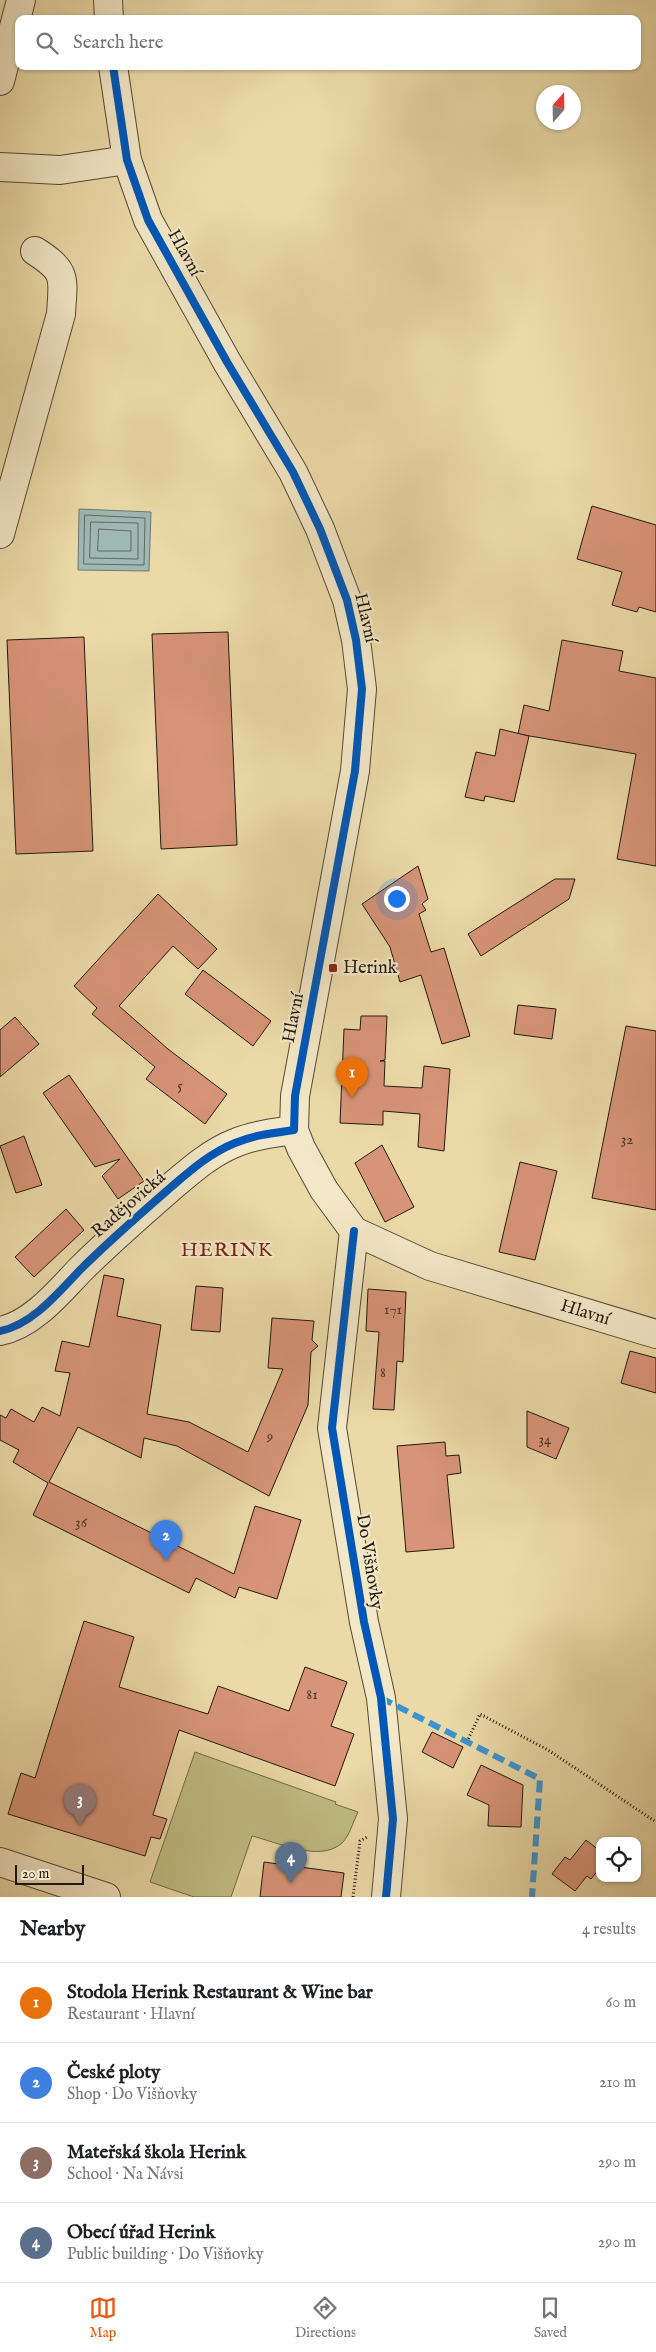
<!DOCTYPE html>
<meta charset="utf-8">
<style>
body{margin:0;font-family:"IM FELL English",serif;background:#f6f6f6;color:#202124}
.controls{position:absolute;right:15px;bottom:15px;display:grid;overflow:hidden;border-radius:10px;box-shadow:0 1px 4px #0004}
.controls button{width:45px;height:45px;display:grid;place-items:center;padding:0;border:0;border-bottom:1px solid #e0e0e0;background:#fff;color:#202124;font:25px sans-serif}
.compass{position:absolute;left:536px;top:85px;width:45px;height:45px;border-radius:50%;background:#fff;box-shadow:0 1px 4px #0004;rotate:20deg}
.scale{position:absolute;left:15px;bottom:12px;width:69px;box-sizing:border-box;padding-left:5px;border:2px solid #24190d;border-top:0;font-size:14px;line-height:18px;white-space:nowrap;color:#24190d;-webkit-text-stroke:4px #f2e7c6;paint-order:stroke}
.you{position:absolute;left:396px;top:898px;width:18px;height:18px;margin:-12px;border:4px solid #fff;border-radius:50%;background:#1a73e8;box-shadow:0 0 0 8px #1a73e833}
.badge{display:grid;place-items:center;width:32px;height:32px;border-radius:50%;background:#ea580c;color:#fff;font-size:16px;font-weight:700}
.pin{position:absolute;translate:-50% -41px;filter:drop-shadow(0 1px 2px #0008)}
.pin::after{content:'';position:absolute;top:26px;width:18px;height:15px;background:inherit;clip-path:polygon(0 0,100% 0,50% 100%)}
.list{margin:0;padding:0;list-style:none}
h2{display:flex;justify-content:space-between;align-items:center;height:65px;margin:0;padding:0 20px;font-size:21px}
h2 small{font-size:16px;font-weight:400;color:#757577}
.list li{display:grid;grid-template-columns:32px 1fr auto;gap:15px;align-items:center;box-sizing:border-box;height:80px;padding:0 20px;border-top:1px solid #e0e0e0}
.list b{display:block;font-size:19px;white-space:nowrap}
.list p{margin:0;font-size:16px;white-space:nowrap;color:#757577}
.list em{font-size:16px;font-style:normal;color:#757577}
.icon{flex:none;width:28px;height:28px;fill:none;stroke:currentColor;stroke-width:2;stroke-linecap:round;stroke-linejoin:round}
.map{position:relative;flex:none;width:656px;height:1897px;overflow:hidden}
.search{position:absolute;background:#fff;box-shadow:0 1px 4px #0004;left:15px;right:15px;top:15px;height:55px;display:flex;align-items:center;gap:12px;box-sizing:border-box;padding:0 18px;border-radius:10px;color:#757577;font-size:19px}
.sheet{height:385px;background:#fff}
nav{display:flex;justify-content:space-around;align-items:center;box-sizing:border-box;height:70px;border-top:1px solid #e0e0e0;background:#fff;font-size:14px;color:#757577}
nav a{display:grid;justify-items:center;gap:2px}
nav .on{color:#ea580c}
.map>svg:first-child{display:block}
.green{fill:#bfbd82;stroke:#726b48}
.water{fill:#9eb8b3;stroke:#6d7871}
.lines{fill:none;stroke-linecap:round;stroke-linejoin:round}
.shore{stroke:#616860;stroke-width:1}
.building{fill:#d79478;stroke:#24190d}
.minor-casing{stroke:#564934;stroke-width:30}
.path{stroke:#24190d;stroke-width:3;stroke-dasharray:1 2.5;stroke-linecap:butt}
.minor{stroke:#f2e7c6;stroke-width:28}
.quiet{stroke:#3b93d2;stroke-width:6;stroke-dasharray:12 6;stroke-linecap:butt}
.cycleway-casing{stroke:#f2e7c6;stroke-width:11}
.cycleway{stroke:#0057b8;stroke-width:8}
.poi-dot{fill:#8f2418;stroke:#f2e7c6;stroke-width:2}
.labels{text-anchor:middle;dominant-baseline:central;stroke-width:4.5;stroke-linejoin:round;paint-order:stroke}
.number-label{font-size:15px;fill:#513828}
.street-label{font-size:18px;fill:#24190d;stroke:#f2e7c6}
.poi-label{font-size:18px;fill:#24190d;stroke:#f2e7c6;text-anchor:start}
.quarter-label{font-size:20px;letter-spacing:1px;fill:#7a1f14;stroke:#f2e7c6}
</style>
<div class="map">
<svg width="656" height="1897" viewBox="0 0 656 1897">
<rect width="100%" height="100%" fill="#ebdaa8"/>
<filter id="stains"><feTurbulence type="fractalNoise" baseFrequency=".004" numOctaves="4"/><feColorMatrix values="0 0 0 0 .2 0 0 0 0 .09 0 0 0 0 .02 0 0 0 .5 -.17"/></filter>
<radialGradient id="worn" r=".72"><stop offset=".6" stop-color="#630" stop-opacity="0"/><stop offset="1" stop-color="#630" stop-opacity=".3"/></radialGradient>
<path class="green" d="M195 1752 336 1802 335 1804 358 1812C353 1822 350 1835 342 1843 320 1863 277 1842 252 1836L231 1897H194L150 1882Z"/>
<polygon class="water" points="79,509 151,512 149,571 78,570"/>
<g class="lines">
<g class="shore">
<polygon points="85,515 145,518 144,565 84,564"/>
<polygon points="91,522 138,523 138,559 90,558"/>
<polygon points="99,529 131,531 131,551 98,551"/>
</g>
</g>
<g class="building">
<polygon points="592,506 656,525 656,612 639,607 637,612 612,605 622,572 577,559"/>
<polygon points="228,632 237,845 161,849 152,634"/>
<polygon points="84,637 93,851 16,854 7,640"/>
<polygon points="562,640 623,651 619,671 656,678 656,866 617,859 636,754 518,734 524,705 549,711"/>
<polygon points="500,729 529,736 514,802 485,796 484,801 465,797 476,752 495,756"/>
<polygon points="418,866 428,899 422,904 426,910 419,914 431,952 444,948 470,1036 442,1044 421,975 400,982 390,947 362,904"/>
<polygon points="555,879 575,879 569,899 481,956 468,934"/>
<polygon points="158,894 217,949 198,969 173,946 119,1006 168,1049 227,1094 205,1124 146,1079 155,1067 92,1014 97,1008 74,986"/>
<polygon points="203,970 271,1021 253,1046 185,994"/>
<polygon points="518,1005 556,1009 552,1039 514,1034"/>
<polygon points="361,1016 387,1016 385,1060 380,1061 385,1061 384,1086 422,1088 424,1066 450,1069 444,1151 418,1147 420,1114 383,1111 383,1125 340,1123 344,1029 360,1030"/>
<polygon points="15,1017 39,1044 0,1077 0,1030"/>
<polygon points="626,1026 656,1031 656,1210 592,1198"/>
<polygon points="69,1075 144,1181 118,1199 102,1176 120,1159 95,1167 43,1093"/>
<polygon points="24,1136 42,1185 16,1193 0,1146"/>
<polygon points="382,1145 414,1207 385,1222 355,1163"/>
<polygon points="520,1162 557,1171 535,1260 499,1252"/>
<polygon points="66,1209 84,1230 34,1277 15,1257"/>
<polygon points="104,1275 124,1279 117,1316 161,1325 147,1414 189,1422 248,1452 283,1369 268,1368 272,1318 314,1321 312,1340 318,1346 311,1352 308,1405 269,1496 177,1446 144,1438 141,1458 78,1427 49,1482 234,1574 255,1506 301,1520 277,1599 239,1587 235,1598 196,1578 189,1593 33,1515 48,1483 13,1462 19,1450 0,1440 0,1415 6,1418 11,1409 34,1422 42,1407 60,1416 70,1373 55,1371 62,1341 89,1347"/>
<polygon points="196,1286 223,1288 220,1332 191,1330"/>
<polygon points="368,1289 406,1292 403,1362 397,1361 394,1410 373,1409 379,1332 366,1331"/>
<polygon points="630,1351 656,1358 656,1393 621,1383"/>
<polygon points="527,1411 569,1428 556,1459 527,1447"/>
<polygon points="445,1442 446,1456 459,1455 461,1473 447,1475 454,1548 406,1552 397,1446"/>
<polygon points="84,1621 134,1637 119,1687 208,1714 218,1686 289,1711 305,1667 347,1682 331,1726 354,1734 335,1786 179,1730 153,1815 167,1819 160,1839 151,1837 145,1856 8,1814 21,1773 35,1778"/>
<polygon points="432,1732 463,1747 453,1768 422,1752"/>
<polygon points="481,1765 523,1785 521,1827 488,1826 489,1805 467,1795"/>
<polygon points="586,1840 600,1851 600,1868 591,1879 587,1876 575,1891 552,1874 565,1857 570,1860"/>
<polygon points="264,1862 344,1873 341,1897 260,1897"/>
</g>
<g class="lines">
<defs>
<g id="minor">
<polyline points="108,0 109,19"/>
<polyline points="113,66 127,160 148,220 227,362 293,472 320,529 347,600 356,640 362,689 355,771 295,1096 294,1130 301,1148 324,1190 354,1231 430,1266 656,1334"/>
<polyline points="0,81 21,0"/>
<polyline points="0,167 60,170 127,160"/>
<path d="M0 534 61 314C63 278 68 272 35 251"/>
<polyline points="354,1231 332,1428 364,1622 381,1698 393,1819 386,1897"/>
<path d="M0 1331C32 1325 59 1292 80 1270 109 1241 139 1215 170 1188 190 1171 210 1153 235 1143 254 1135 274 1133 294 1130"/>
<polyline points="0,1862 106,1897"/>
</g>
</defs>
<use href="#minor" class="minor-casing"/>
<g class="path">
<polyline points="467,1742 480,1714 548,1750 656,1822"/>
<polyline points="353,1897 360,1841 367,1837"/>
</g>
<use href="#minor" class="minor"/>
<polyline class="quiet" points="381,1698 540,1779 532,1897"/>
<defs>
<g id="cycleway">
<polyline points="354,1231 332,1428 364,1622 381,1698 393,1819 386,1897"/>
<path d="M0 1331C32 1325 59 1292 80 1270 109 1241 139 1215 170 1188 190 1171 210 1153 235 1143 254 1135 274 1133 294 1130L295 1096 355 771 362 689 356 640 347 600 320 529 293 472 227 362 148 220 127 160 113 66"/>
</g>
</defs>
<use href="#cycleway" class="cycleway-casing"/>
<use href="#cycleway" class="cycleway"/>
</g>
<rect class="poi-dot" x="328" y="963" width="10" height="10" rx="2.5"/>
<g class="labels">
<g class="number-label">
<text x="180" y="1085">5</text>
<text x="627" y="1139">32</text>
<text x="393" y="1309">171</text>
<text x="383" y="1372">8</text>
<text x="270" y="1436">9</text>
<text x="545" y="1439">34</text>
<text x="81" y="1522">36</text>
<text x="312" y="1694">81</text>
</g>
<g class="street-label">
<text transform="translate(184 253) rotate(61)">Hlavní</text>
<text transform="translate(365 618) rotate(77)">Hlavní</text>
<text transform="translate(294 1018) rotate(-79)">Hlavní</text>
<text transform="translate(129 1205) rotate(-41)">Radějovická</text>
<text transform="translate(585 1313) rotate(17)">Hlavní</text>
<text transform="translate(369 1562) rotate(81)">Do Višňovky</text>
</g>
<g class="poi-label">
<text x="343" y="968">Herink</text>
</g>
<g class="quarter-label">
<text x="227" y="1250">HERINK</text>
</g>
</g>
<rect width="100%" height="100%" filter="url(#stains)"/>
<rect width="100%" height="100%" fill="url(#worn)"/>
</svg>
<div class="controls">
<button><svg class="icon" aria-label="locate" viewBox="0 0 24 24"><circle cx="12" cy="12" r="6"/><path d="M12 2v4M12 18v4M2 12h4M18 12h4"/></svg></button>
</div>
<svg class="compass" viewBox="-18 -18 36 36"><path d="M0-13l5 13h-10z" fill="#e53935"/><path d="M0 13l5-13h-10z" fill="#757577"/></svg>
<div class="scale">20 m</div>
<div class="you"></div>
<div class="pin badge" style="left:352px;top:1098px;background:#e8710a">1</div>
<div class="pin badge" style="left:166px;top:1561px;background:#3f7fe0">2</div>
<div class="pin badge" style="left:80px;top:1825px;background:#8d6e63">3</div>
<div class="pin badge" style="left:291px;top:1883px;background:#5c6f8a">4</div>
<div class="search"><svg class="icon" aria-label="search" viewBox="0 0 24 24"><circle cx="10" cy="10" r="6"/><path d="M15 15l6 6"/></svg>Search here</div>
</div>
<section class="sheet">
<h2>Nearby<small>4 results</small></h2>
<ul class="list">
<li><span class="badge" style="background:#e8710a">1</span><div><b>Stodola Herink Restaurant &amp; Wine bar</b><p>Restaurant · Hlavní</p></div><em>60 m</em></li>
<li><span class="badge" style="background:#3f7fe0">2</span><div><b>České ploty</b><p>Shop · Do Višňovky</p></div><em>210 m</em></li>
<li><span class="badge" style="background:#8d6e63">3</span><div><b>Mateřská škola Herink</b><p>School · Na Návsi</p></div><em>290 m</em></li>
<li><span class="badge" style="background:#5c6f8a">4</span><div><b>Obecí úřad Herink</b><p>Public building · Do Višňovky</p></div><em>290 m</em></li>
</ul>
</section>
<nav>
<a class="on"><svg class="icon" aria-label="map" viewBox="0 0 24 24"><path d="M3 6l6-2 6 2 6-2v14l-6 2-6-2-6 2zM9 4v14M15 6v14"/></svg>Map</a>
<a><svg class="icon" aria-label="directions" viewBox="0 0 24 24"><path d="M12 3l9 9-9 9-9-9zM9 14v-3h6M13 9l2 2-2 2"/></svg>Directions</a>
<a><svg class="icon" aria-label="saved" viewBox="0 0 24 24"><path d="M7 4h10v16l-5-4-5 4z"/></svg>Saved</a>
</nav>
